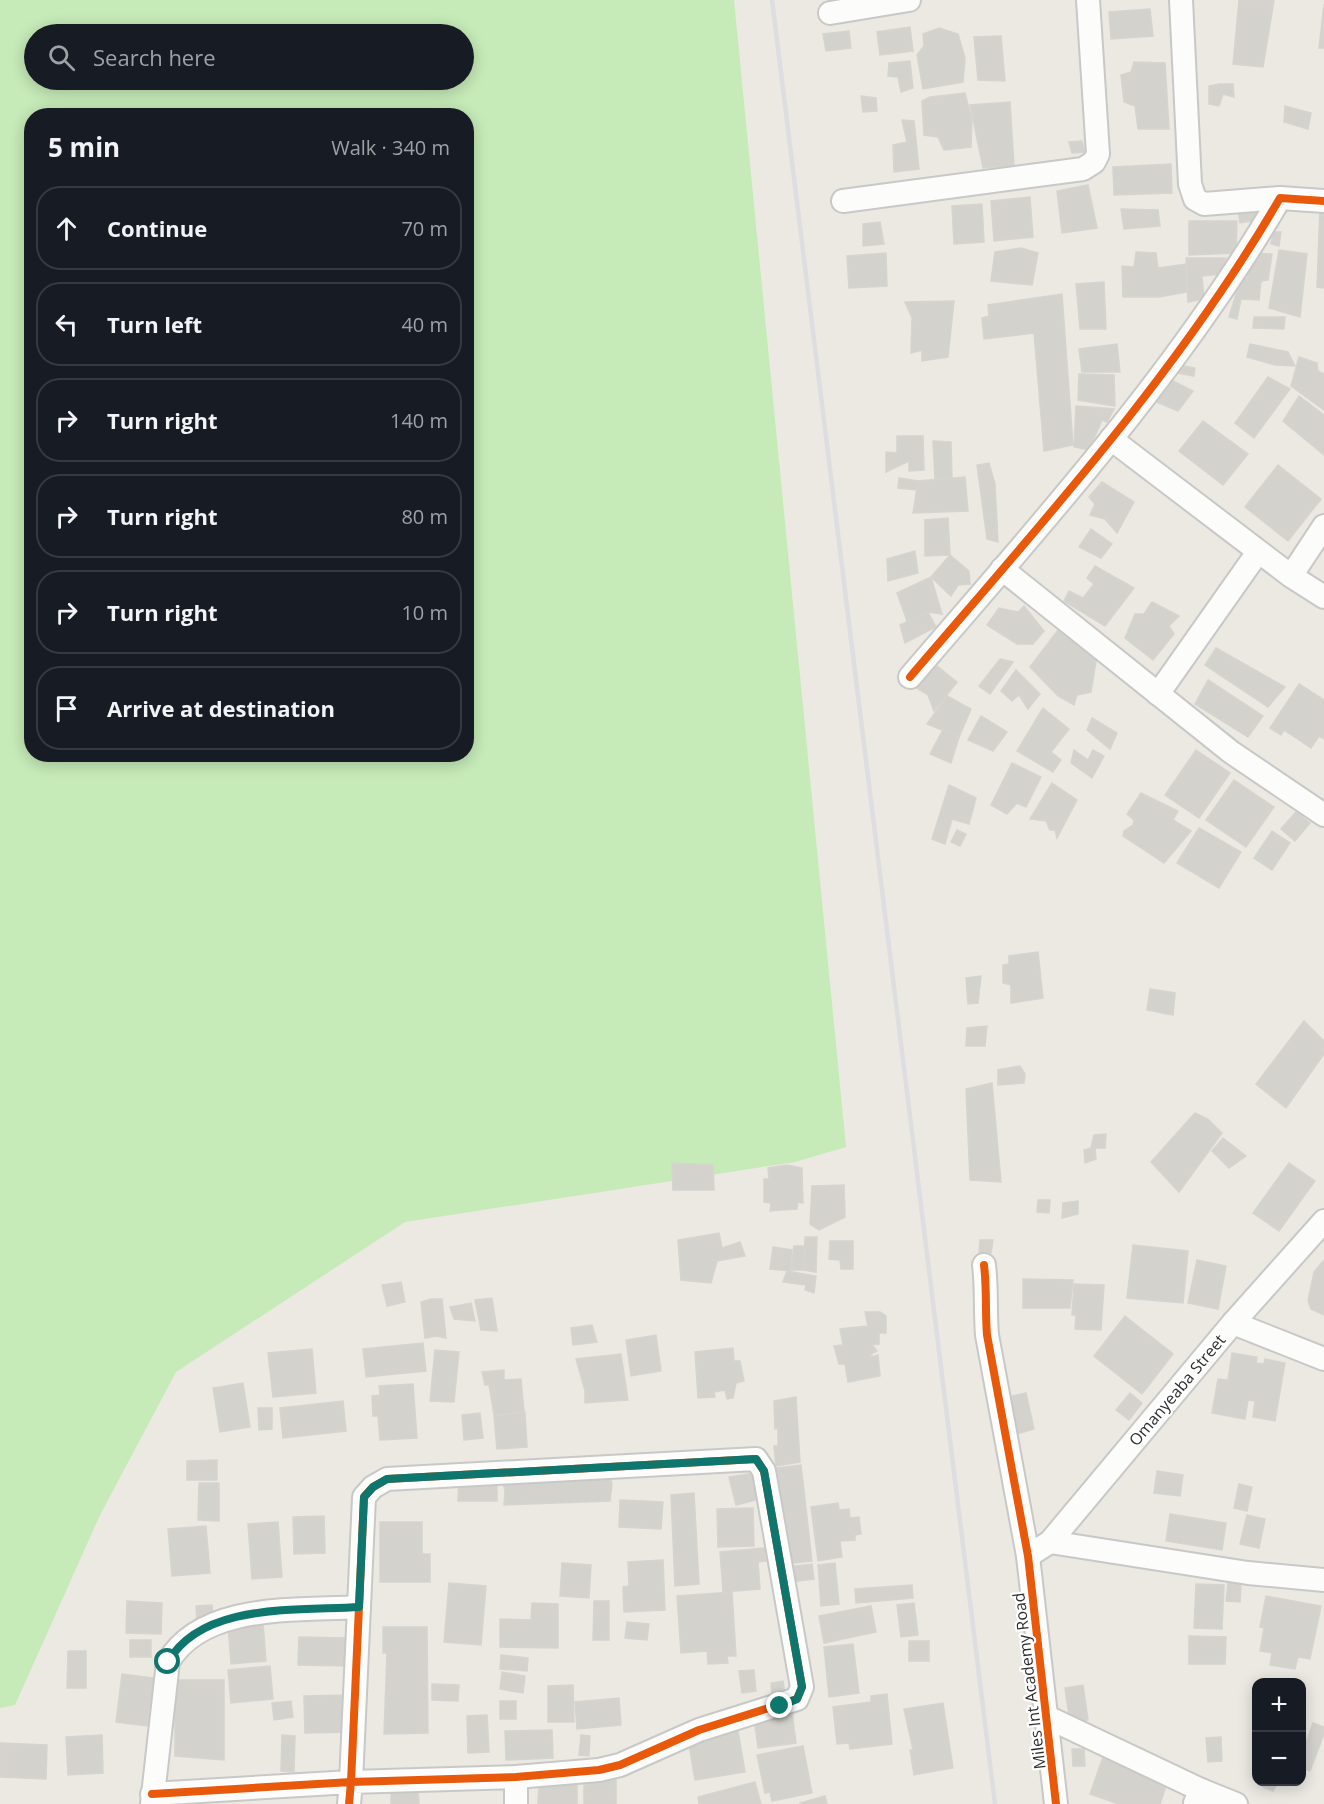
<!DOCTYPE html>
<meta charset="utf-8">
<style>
body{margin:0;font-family:"Open Sans",sans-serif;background:#242831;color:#f1f3f6}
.controls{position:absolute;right:18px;bottom:18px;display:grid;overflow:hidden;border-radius:12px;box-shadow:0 3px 15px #0003}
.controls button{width:54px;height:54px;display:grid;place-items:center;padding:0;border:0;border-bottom:2px solid #363941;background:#171b24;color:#f1f3f6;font:30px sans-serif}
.stop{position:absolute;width:18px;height:18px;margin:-14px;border:4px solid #0f766e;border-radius:50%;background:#fff}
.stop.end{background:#0f766e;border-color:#fff;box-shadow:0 2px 6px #0008}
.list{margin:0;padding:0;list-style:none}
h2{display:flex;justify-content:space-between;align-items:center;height:78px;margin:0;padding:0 24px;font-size:26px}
h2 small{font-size:20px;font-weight:400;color:#9ea1a6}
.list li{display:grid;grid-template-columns:39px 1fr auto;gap:18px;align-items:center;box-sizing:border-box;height:84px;margin:0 12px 12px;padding:0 12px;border:2px solid #363941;border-radius:24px}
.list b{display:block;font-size:22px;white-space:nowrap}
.list em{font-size:20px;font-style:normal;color:#9ea1a6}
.icon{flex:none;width:33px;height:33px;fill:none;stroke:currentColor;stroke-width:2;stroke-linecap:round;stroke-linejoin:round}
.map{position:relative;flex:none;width:1324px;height:1804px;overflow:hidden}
.search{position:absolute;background:#171b24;box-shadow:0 3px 15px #0003;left:24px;top:24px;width:450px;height:66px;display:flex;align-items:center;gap:15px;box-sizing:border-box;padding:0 21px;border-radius:33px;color:#9ea1a6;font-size:22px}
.panel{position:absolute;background:#171b24;box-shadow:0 3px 15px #0003;left:24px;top:108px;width:450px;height:654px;border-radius:24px}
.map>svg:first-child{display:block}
.green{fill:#c6eab8;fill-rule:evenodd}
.building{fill:#d4d2cd;stroke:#d6d4ce;stroke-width:1.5}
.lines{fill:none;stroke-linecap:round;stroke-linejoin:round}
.street-casing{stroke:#c8c8c7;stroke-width:26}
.street{stroke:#fcfcfb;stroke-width:22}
.rail{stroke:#dedee0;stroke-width:4.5}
.cycleway-casing{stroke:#fff;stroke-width:11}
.cycleway{stroke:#e8590c;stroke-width:8}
.route{stroke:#0f766e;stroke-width:8}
.labels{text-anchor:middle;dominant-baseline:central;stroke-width:4.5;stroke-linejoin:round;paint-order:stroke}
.street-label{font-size:16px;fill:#2d2d2d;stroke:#fff}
</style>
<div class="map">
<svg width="1324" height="1804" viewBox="0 0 1324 1804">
<rect width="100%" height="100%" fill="#ebe9e2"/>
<path class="green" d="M0 0H734L846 1147 795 1162 405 1222 176 1372 100 1515 15 1705 0 1708ZM34 34H464V80H34ZM32 116H466V754H32Z"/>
<g class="building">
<polygon points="1239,0 1274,0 1263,67 1233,64"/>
<polygon points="1324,4 1324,48 1319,48"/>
<polygon points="1150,9 1153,36 1111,39 1109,12"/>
<polygon points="910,27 913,51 880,55 877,32"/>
<polygon points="939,28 958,34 965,58 963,82 923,89 917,55 924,46 923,34"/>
<polygon points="849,31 851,48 826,51 823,34"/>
<polygon points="1001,36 1005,81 978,80 974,37"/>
<polygon points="910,61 913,88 901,92 898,77 888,76 889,63"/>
<polygon points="1134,62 1165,63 1169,129 1138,129 1135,106 1124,102 1121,75 1131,72"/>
<polygon points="1219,84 1233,84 1234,97 1223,94 1219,106 1209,104 1209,86"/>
<polygon points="965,93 972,120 971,147 944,150 938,137 924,135 922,101 930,97"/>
<polygon points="861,96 876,98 877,111 863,112"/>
<polygon points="1010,102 1014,165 983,168 970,105"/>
<polygon points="1285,106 1311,113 1308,129 1284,122"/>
<polygon points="902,120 914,121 919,169 894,172 893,145 907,142"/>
<polygon points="1082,141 1085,152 1072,153 1069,142"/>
<polygon points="1171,164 1172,193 1114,195 1113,167"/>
<polygon points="1088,185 1097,228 1062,233 1057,191"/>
<polygon points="1030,197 1033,237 994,241 991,201"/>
<polygon points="982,204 984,242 954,244 952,206"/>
<polygon points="1320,206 1324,206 1324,288 1317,287"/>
<polygon points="1255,207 1258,220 1240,223 1238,210"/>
<polygon points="1121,209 1158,210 1160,226 1124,229"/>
<polygon points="1189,221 1237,221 1236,253 1189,255"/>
<polygon points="880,222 884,244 863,246 863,224"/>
<polygon points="1273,232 1281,232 1279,246 1271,244"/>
<polygon points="1021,248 1038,253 1032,285 991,281 995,252"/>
<polygon points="1279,250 1307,254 1300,317 1269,308"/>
<polygon points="1136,252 1156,253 1158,268 1186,264 1187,292 1159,297 1123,297 1122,266 1134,267"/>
<polygon points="886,253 887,286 849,288 847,256"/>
<polygon points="1254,253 1272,254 1268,280 1261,281 1259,300 1241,299 1237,319 1229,317 1241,278 1247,278"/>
<polygon points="1186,258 1226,258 1223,274 1202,276 1204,299 1188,302"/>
<polygon points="1104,282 1106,329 1080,329 1076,284"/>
<polygon points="1062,294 1073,445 1044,451 1034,333 984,339 982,318 989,316 988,305"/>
<polygon points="954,301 948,357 922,361 922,350 911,353 912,318 905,302"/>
<polygon points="1254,317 1285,317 1284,329 1253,328"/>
<polygon points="1117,344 1120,372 1082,372 1079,349"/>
<polygon points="1250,344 1288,352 1295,366 1275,365 1247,357"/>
<polygon points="1299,357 1317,363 1318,371 1324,374 1324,410 1291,386"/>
<polygon points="1178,365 1195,368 1194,376 1177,373"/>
<polygon points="1079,374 1114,375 1115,406 1078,400"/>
<polygon points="1163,376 1193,391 1178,411 1147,398"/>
<polygon points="1268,377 1290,389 1254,438 1235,423"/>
<polygon points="1299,396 1324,415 1324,455 1283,421"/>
<polygon points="1076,406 1114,409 1107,422 1102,420 1089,450 1074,447"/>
<polygon points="1203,421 1248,454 1223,485 1179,451"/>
<polygon points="897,436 923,436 924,470 909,471 909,461 886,472 886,452 897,453"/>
<polygon points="933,441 951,442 952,478 935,480"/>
<polygon points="989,463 995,484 998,542 987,539 977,465"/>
<polygon points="1278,465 1321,499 1288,541 1245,507"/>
<polygon points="965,477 968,511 913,513 918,481"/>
<polygon points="899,478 918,481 917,490 898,488"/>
<polygon points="1102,482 1134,502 1117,533 1105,519 1090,515 1095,504 1089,497"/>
<polygon points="948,518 950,555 925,556 925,520"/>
<polygon points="1091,529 1112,544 1101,558 1079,547"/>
<polygon points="915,551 918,573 888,581 887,559"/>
<polygon points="950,555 969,571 970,584 958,585 951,596 931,577"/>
<polygon points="1095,566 1134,588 1105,626 1064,601 1069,591 1083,598 1094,584 1087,578"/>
<polygon points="931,577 942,614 928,612 907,621 897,593"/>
<polygon points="1152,602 1179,616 1169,626 1174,634 1153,660 1125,638 1135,614 1144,614"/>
<polygon points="1024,606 1044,631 1033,644 1017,644 987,625 999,608 1018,612"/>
<polygon points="928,612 936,627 905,643 900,625"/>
<polygon points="1058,630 1096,661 1091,692 1077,695 1074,705 1058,696 1030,667"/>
<polygon points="1216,648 1285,687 1268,707 1205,665"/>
<polygon points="1000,659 1013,662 990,694 979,686"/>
<polygon points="932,662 957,682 934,711 928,695 915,687"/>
<polygon points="1016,670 1040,694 1028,709 1019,695 1012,701 1001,691"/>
<polygon points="1208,680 1263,716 1248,737 1195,704"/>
<polygon points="1299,684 1324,700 1324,739 1319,736 1311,748 1284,730 1281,735 1270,728"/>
<polygon points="947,696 971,709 959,737 927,724"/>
<polygon points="1043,708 1069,729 1051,752 1061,760 1053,772 1017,751"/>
<polygon points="981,716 1007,732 993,751 968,740"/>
<polygon points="1092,718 1117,733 1110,749 1087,730"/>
<polygon points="943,730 959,737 951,763 930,754"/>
<polygon points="1074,750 1088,760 1093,750 1104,756 1092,778 1071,763"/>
<polygon points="1196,750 1230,773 1199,818 1165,795"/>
<polygon points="1012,763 1041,777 1026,807 1017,803 1007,814 991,805"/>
<polygon points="1234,780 1274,807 1246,847 1206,820"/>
<polygon points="1052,783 1077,800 1057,838 1055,830 1050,830 1046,821 1030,819"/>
<polygon points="949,785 976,798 969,824 952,819 945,844 932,839"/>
<polygon points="1141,793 1178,811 1173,820 1191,831 1164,863 1123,836 1124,831 1133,825 1134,820 1127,814"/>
<polygon points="1296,812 1310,823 1295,841 1281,829"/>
<polygon points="1199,828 1241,852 1219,888 1177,863"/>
<polygon points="957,830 966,834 960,846 951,842"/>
<polygon points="1272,831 1290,843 1272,870 1254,858"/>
<polygon points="1038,952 1043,998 1011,1003 1011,985 1003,983 1003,965 1009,964 1009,956"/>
<polygon points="981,976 978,1003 968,1004 966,978"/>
<polygon points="1150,989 1175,993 1173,1015 1147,1010"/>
<polygon points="1304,1021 1324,1041 1324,1054 1286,1108 1256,1084"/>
<polygon points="987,1026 985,1046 966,1046 967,1028"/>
<polygon points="1020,1066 1025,1074 1024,1083 998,1085 998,1070"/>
<polygon points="992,1083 1001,1182 970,1180 966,1089"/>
<polygon points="1195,1113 1208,1119 1222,1133 1179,1192 1151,1162"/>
<polygon points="1106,1134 1105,1148 1095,1148 1096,1159 1085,1163 1084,1150 1091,1148 1094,1135"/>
<polygon points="1223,1138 1246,1156 1229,1168 1212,1151"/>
<polygon points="672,1163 713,1165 714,1190 673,1190"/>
<polygon points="1289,1163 1315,1181 1279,1231 1253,1213"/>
<polygon points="787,1165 802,1168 803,1203 798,1202 797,1209 770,1211 771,1203 764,1202 764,1179 769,1179 768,1168"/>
<polygon points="844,1185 845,1217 819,1230 810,1224 812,1186"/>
<polygon points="1038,1200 1050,1200 1049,1213 1037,1212"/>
<polygon points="1078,1201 1078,1214 1062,1218 1063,1203"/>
<polygon points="719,1233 722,1248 740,1242 745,1256 717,1261 711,1283 681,1280 678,1240"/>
<polygon points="805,1237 817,1237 816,1272 804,1270"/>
<polygon points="980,1240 993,1240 991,1253 979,1254"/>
<polygon points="830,1241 853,1241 853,1269 841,1269 840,1260 829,1259"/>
<polygon points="1133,1245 1188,1251 1183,1303 1127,1298"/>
<polygon points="794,1246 805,1246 804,1270 791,1270"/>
<polygon points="773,1247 792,1250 790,1271 770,1269"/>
<polygon points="1197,1260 1226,1266 1218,1309 1188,1303"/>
<polygon points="1323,1261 1324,1262 1324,1315 1311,1309 1308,1301 1314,1272"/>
<polygon points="787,1271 816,1276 814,1293 805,1290 806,1285 783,1282"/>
<polygon points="1023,1279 1073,1280 1070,1308 1023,1308"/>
<polygon points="401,1282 405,1302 387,1306 382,1285"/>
<polygon points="1074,1284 1104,1285 1101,1330 1075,1329 1076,1315 1072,1315"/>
<polygon points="492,1298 497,1331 481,1330 475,1300"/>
<polygon points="431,1299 442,1299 446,1338 436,1336 425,1338 421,1302"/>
<polygon points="471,1303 475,1321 454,1319 450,1307"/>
<polygon points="865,1312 880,1312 886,1316 886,1333 879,1333 879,1344 872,1345 877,1351 871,1354 870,1357 878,1355 880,1376 848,1382 845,1364 839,1364 834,1346 843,1345 840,1329 868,1326"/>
<polygon points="1125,1316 1173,1354 1142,1394 1094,1356"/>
<polygon points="592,1325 597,1342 573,1345 571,1328"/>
<polygon points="656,1335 661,1371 631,1376 626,1340"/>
<polygon points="423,1343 426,1371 366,1377 363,1349"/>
<polygon points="733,1348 734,1361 740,1361 744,1381 736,1383 733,1398 727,1399 725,1390 714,1392 715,1397 698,1398 695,1352"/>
<polygon points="312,1349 316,1393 273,1397 268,1353"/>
<polygon points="435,1350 459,1352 454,1402 430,1401"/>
<polygon points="1232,1353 1257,1357 1256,1363 1264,1364 1265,1359 1285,1363 1275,1421 1253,1417 1255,1401 1248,1400 1245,1419 1212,1413 1218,1379 1228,1380"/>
<polygon points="621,1354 628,1400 585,1403 585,1391 576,1359"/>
<polygon points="504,1370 504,1380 521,1379 524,1411 494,1415 489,1385 485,1385 482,1372"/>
<polygon points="243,1383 250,1427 220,1432 213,1388"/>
<polygon points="413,1384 417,1438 380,1440 378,1416 373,1416 372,1396 380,1395 379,1386"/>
<polygon points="1026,1393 1034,1429 1013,1435 1008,1397"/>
<polygon points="1130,1393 1142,1403 1129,1420 1116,1410"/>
<polygon points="796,1397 800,1462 776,1466 774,1446 778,1446 778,1428 775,1429 774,1401"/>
<polygon points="343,1401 346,1431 283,1438 280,1408"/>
<polygon points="258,1408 272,1408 272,1429 259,1430"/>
<polygon points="525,1412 527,1447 497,1449 494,1416"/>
<polygon points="480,1413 483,1438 464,1440 462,1415"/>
<polygon points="217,1460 217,1480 187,1480 187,1461"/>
<polygon points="801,1465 812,1561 793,1563 793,1558 784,1559 773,1484 778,1483 777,1468"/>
<polygon points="609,1471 612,1484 610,1501 504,1505 505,1491 502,1478"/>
<polygon points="1157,1471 1183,1475 1180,1496 1154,1493"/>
<polygon points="754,1473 760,1499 736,1505 729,1477"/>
<polygon points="459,1480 497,1480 497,1501 458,1501"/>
<polygon points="199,1483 219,1483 219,1521 198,1520"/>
<polygon points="1239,1484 1252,1487 1247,1511 1234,1508"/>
<polygon points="694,1493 699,1584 675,1586 671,1495"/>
<polygon points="620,1500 663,1502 661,1529 619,1527"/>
<polygon points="838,1503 839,1510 849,1509 850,1518 859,1517 861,1534 855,1535 855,1540 840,1541 842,1557 818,1561 811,1507"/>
<polygon points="753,1508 754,1546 718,1547 717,1509"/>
<polygon points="1170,1514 1226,1523 1222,1550 1166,1541"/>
<polygon points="1247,1515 1265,1519 1259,1548 1240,1544"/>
<polygon points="324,1516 325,1553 294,1554 293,1517"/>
<polygon points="278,1522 282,1577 252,1579 248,1524"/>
<polygon points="380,1522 422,1522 422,1554 430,1554 430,1582 380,1582"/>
<polygon points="206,1526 210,1573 172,1576 168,1529"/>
<polygon points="765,1548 766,1561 758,1562 760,1589 723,1592 720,1552"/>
<polygon points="663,1560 665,1610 624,1612 623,1587 629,1586 628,1562"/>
<polygon points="562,1563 591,1565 589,1598 560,1596"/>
<polygon points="835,1563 839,1604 821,1606 818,1565"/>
<polygon points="812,1564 814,1579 790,1582 789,1567"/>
<polygon points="449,1583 486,1586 481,1645 444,1642"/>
<polygon points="1228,1583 1241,1584 1240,1602 1226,1601"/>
<polygon points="1196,1584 1224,1585 1222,1629 1194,1628"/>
<polygon points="912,1585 913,1598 856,1603 855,1589"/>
<polygon points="732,1592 736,1656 727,1656 728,1663 708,1664 707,1651 681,1653 677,1596"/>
<polygon points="1266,1596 1321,1606 1310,1659 1298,1657 1295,1669 1270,1665 1272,1653 1260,1651 1264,1628 1260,1627"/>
<polygon points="127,1601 162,1603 161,1634 126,1633"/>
<polygon points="594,1601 609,1601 609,1640 593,1640"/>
<polygon points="532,1603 558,1604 558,1648 500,1647 500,1619 531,1620"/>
<polygon points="914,1603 918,1635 901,1637 897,1605"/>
<polygon points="212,1605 213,1622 197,1623 196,1606"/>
<polygon points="871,1606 876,1632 824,1643 819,1616"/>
<polygon points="627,1622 649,1624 647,1640 625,1638"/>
<polygon points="263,1623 266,1661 231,1664 228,1626"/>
<polygon points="383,1627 427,1627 428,1733 384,1734 387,1653 383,1653"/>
<polygon points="1189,1636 1226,1637 1225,1664 1189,1664"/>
<polygon points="299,1637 348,1638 348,1666 298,1665"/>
<rect x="130" y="1640" width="21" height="17"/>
<rect x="909" y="1641" width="20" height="20"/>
<polygon points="853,1644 859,1693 829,1697 824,1647"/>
<polygon points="68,1651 86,1651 86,1688 67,1688"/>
<polygon points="501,1655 528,1658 527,1671 500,1669"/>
<polygon points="270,1666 273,1699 231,1703 228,1670"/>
<polygon points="754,1670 756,1691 742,1693 739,1671"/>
<polygon points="502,1672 525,1676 523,1693 500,1689"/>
<polygon points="122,1674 160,1679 158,1696 151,1695 147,1726 116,1722"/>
<polygon points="175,1680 224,1680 224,1760 175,1756"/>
<polygon points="783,1681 786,1702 773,1704 771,1683"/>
<polygon points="432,1684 459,1685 458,1701 432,1700"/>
<polygon points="573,1685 574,1722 548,1722 548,1686"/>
<polygon points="1083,1685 1088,1720 1070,1723 1065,1688"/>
<polygon points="887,1694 892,1744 850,1749 849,1743 837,1744 833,1707 871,1702 871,1696"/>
<polygon points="350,1695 351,1732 305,1733 304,1696"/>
<polygon points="619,1698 621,1725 577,1729 575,1702"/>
<polygon points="291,1701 293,1717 274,1720 272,1703"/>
<rect x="500" y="1701" width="16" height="18"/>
<polygon points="943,1703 953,1768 914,1775 910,1750 913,1750 904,1709"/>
<polygon points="792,1712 796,1743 758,1748 754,1717"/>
<polygon points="487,1715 489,1752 468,1753 467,1716"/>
<polygon points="1313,1723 1324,1727 1324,1734 1310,1771 1302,1768 1302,1754"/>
<polygon points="552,1730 553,1758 506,1760 505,1731"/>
<polygon points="738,1731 745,1772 695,1780 688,1739 723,1736 722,1733"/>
<polygon points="102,1735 103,1773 68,1775 66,1737"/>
<polygon points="282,1735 295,1736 294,1772 281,1771"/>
<polygon points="581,1735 590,1736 589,1756 579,1755"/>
<polygon points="1221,1737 1222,1761 1208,1762 1206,1738"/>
<polygon points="0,1743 47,1745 46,1779 0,1777"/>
<polygon points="803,1746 812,1793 772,1801 770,1792 765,1793 757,1755"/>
<polygon points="1072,1749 1084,1749 1085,1766 1073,1766"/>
<polygon points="1103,1757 1168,1780 1160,1804 1119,1804 1090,1794"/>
<polygon points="588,1774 616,1774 616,1804 584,1804 584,1785 588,1785"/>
<polygon points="755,1782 761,1804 699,1804 698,1797"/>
<polygon points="1266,1782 1278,1782 1273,1791 1263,1787"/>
<polygon points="539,1784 577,1785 577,1804 538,1804"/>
<polygon points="418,1788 419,1804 391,1804 391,1790"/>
<polygon points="825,1796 827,1804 800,1804 800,1803"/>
</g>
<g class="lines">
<defs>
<g id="street">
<polyline points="1181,0 1190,184 1195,199 1204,204 1280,198"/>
<polyline points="830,13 909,0"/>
<polyline points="843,201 1083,169 1094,162 1098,154 1088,0"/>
<polyline points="1111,439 1291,576"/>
<polyline points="1324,526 1291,576 1324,597"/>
<polyline points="1002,569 1231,752 1324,815"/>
<path d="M910 677C1041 524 1179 372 1280 198L1324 201"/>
<polyline points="1158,694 1258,552"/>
<path d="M984 1265C987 1289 985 1311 987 1335L1028 1556 1056 1804"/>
<polyline points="1233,1323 1324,1359"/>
<polyline points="1050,1542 1248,1573 1324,1580"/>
<polyline points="1028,1556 1050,1542 1233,1323 1324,1221"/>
<polyline points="1047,1717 1201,1790"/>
<polyline points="516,1777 516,1804"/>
<polyline points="152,1794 351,1782 516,1777 599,1770 620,1765 699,1730 797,1699 802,1687 764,1471 756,1459 387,1479 373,1487 364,1497 351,1782 349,1804"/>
<polyline points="1195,1803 1201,1790 1236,1804"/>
<path d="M152 1804 168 1662C203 1602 299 1611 359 1607"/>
</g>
</defs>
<use href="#street" class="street-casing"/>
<use href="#street" class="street"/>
<polyline class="rail" points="772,0 995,1804"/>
<defs>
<g id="cycleway">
<path d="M910 677C1041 524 1179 372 1280 198L1324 201"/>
<path d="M984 1265C987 1289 985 1311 987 1335L1028 1556 1056 1804"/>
<polyline points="152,1794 351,1782 516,1777 599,1770 620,1765 699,1730 797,1699 802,1687 764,1471 756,1459 387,1479 373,1487 364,1497 351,1782 349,1804"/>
</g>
</defs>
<use href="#cycleway" class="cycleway-casing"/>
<use href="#cycleway" class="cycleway"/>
</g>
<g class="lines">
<path class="route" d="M168 1662C202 1602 299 1611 359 1607L364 1497 373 1487 387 1479 756 1459 764 1471 802 1687 797 1699 780 1706"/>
</g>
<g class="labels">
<g class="street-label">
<text transform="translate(1177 1390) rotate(-50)">Omanyeaba Street</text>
<text transform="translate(1029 1681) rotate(-97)">Miles Int Academy Road</text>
</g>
</g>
</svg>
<div class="controls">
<button>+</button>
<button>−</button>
</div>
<div class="stop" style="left:168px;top:1662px"></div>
<div class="stop end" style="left:780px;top:1706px"></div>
<div class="search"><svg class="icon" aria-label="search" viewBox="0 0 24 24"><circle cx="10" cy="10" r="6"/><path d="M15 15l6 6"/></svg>Search here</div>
<section class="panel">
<h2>5 min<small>Walk · 340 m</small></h2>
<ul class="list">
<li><svg class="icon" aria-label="ahead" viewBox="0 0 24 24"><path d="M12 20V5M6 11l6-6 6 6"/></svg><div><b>Continue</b></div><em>70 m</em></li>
<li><svg class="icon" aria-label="left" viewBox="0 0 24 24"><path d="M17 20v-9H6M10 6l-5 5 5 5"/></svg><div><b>Turn left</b></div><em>40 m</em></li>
<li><svg class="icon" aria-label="right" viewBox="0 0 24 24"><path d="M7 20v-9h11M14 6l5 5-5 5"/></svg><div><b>Turn right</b></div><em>140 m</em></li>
<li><svg class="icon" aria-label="right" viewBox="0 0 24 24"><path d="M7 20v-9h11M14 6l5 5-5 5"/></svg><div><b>Turn right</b></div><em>80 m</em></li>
<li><svg class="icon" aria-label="right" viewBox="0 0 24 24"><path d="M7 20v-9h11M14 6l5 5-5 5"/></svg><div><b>Turn right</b></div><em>10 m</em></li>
<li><svg class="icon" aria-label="arrive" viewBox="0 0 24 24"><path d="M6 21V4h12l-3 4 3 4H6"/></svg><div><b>Arrive at destination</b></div></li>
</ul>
</section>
</div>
